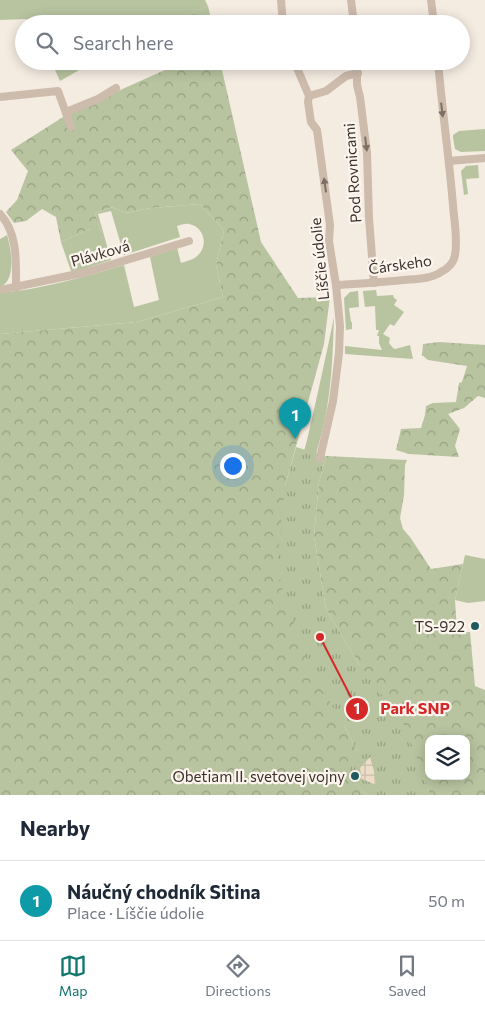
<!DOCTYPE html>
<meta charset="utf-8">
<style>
body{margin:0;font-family:Commissioner,sans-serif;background:#f2f2f3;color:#1f2937}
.controls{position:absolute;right:15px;bottom:15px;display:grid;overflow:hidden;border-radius:10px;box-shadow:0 2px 12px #0003}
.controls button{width:45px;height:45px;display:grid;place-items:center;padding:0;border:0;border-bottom:1px solid #e0e1e3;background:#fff;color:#1f2937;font:25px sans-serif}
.you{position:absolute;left:232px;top:465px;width:18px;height:18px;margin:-12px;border:4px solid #fff;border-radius:50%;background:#1a73e8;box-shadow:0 0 0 8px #1a73e833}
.badge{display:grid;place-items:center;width:32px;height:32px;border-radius:50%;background:#0f766e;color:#fff;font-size:16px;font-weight:700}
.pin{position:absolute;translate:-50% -41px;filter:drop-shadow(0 1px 2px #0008)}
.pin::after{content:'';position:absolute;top:26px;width:18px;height:15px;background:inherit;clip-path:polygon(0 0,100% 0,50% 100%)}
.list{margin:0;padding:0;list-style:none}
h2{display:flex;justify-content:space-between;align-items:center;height:65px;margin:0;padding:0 20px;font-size:21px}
h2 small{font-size:16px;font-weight:400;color:#747a83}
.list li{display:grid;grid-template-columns:32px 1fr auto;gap:15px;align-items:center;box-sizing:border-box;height:80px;padding:0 20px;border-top:1px solid #e0e1e3}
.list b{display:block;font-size:19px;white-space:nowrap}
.list p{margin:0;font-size:16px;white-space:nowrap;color:#747a83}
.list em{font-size:16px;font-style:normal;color:#747a83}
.icon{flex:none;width:28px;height:28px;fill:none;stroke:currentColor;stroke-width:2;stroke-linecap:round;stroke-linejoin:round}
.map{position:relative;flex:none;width:485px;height:795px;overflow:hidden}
.search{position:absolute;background:#fff;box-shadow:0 2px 12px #0003;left:15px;right:15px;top:15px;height:55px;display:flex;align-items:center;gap:12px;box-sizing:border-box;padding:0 18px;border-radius:28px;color:#747a83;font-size:19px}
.sheet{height:145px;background:#fff}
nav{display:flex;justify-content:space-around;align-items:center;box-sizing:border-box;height:70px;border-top:1px solid #e0e1e3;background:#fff;font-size:14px;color:#747a83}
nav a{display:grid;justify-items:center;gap:2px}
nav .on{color:#0f766e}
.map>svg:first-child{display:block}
.grass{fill:#b8c4a0}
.forest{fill:url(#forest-crowns);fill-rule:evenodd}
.park{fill:url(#park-tufts)}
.plaza{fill:url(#plaza-grid)}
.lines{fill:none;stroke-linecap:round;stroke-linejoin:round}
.street{stroke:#cdbbac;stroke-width:8}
.oneway{fill:#7d6f65}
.poi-dot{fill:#1f5a5e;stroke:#fbf5ee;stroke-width:2}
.labels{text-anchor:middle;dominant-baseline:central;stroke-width:4.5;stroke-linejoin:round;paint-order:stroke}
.street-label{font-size:15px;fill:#3b302b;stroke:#fbf5ee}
.poi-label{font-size:15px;fill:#3b302b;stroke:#fbf5ee;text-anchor:end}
.leader{fill:none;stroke:#d62828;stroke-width:2}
.callout-dot{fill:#d62828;stroke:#fbf5ee;stroke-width:2}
.mark-label{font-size:15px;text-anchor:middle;font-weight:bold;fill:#fff}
.callout-label{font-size:16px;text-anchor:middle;font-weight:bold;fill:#d62828;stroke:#fbf5ee;stroke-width:4.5;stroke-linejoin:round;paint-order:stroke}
</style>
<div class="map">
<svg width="485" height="795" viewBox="0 0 485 795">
<defs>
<pattern id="forest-crowns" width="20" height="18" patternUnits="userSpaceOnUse" patternTransform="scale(1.25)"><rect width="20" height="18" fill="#b8c4a0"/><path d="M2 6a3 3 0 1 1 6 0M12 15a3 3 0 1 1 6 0" fill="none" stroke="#97a083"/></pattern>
<pattern id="park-tufts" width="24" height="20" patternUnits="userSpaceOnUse" patternTransform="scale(1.25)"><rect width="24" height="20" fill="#b8c4a0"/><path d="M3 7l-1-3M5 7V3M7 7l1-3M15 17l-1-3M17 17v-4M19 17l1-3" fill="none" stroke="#97a083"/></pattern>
<pattern id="plaza-grid" width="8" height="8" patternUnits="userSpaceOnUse" patternTransform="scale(1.25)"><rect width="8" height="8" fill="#ecdcc8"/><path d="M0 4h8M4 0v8" fill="none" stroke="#cbbdac"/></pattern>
</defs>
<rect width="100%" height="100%" fill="#f4ebe1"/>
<g class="grass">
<polygon points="0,0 205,0 208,6 168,24 29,24 26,19 0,20"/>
<polygon points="51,61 95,61 60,81"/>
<polygon points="485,129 485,151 461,152 455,149 453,138 453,135 459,131"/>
<polygon points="478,165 479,178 466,179 468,194 464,195 461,171 466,166"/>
<path d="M200 204 224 230 216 265 223 297 137 322 0 334V293C42 289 84 277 124 265L134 307 159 300 150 257 177 248 181 263C186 261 192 260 196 257 209 247 205 227 189 224 185 223 181 225 177 226L180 237 124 255 111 211 98 214 111 260 81 270 71 271 61 242 90 229 101 233 95 213 112 207 125 213 151 208Z"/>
<path d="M7 235C11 248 17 281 0 287V239Z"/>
<polygon points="376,290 377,296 393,295 394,298 397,300 394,305 404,312 394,326 390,324 383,334 390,338 389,343 393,348 395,349 410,345 413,359 345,354 345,346 382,350 379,343 379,336 377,336 379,330 376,330 375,306 365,307 363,292 363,291"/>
<polygon points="358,291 359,307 349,308 351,322 352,322 352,329 346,330 344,298 350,292"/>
<path d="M334 317C333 348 332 378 327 408 321 442 309 474 303 508 298 533 299 559 303 584 311 626 336 660 353 698 360 712 364 727 368 742 362 729 356 716 350 704 333 674 314 646 301 614 290 585 284 552 288 521 292 492 301 464 308 436 317 396 326 357 334 317Z"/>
<polygon points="465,555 485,559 485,601 468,603 455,600"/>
</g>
<g class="forest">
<polygon points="208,6 212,24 174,24 173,21"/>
<polygon points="185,61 220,61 261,242 298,298 330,297 324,344 285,486 345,727 358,753 355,784 367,795 0,795 0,334 137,322 223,297 216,265 224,230 200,204 151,208 125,213 112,207 95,213 101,233 99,237 94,236 90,229 61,242 56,217 42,209 26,221 14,223 6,212 17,200 28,171 11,150 71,112"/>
<polygon points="439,342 485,345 485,398 478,396 464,408 448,414 460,429 455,446 459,457 409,454 396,450 401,429 421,428 425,415 426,406 433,403 456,402 459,383 462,382 467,366 428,360 422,355 423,344"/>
<path d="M326 456 407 460 405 465 404 495 400 518 403 529 410 537 431 569 463 564 455 600 457 632H470L475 686 485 690V795H428L429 790 359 664 326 609 314 536 319 482ZM429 739H466V776H429Z"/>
</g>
<polygon class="park" points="296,447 326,456 319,482 314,536 326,609 359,664 405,727 429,790 428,795 367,795 355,784 350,769 358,753 345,727 310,669 276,571 285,486"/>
<polygon class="plaza" points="370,757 374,771 376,785 362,779 360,768"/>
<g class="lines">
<g class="street">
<polyline points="281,0 283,24"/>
<polyline points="351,0 354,24"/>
<polyline points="431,0 434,24"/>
<polyline points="294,61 309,96 308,102 311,122 317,130 330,225 329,241 336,285 340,326 339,353 333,401 320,458"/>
<polyline points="357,61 357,85 360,97 367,153 369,218 374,283"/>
<polyline points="309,96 326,91 346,76 358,73"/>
<polyline points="0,97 58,91 71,127"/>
<polyline points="66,112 98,99 116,88"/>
<polyline points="449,161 485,158"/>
<path d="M0 214C18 233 16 263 16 288"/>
<path d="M336 285C359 284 382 282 404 280 416 279 431 279 441 272 448 269 454 262 455 255 458 240 454 220 453 205 449 157 442 109 438 61"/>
<polyline points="0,290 87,272 189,241"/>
</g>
</g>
<defs><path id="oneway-solid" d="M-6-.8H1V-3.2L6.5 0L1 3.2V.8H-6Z" transform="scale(1.25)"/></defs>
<g class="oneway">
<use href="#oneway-solid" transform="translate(442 110) rotate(83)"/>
<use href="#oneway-solid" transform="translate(366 144) rotate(83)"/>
<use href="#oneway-solid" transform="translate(325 185) rotate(-98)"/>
</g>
<g class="poi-dot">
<circle cx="475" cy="626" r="5"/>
<circle cx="355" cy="776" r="5"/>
</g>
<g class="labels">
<g class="street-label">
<text transform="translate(352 173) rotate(-94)">Pod Rovnicami</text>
<text transform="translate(100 253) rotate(-16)">Plávková</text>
<text transform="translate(319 259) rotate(-96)">Líščie údolie</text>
<text transform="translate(400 264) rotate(-8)">Čárskeho</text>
</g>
<g class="poi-label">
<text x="465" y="626">TS-922</text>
<text x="345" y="776">Obetiam II. svetovej vojny</text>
</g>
</g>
<path class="leader" d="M320 637L357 709"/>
<g class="callout-dot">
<circle cx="320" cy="637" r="5"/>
<circle cx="357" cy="709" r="12"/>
</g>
<g class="mark-label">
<text x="357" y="714">1</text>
</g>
<g class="callout-label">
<text x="415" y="714">Park SNP</text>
</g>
</svg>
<div class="controls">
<button><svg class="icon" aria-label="layers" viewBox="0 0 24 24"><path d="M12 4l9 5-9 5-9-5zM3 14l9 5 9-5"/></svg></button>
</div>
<div class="you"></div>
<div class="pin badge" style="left:295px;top:439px;background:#0f9aa8">1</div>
<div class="search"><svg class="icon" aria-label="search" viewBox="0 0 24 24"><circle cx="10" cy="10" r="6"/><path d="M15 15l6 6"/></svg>Search here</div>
</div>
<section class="sheet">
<h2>Nearby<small></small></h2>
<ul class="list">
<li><span class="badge" style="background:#0f9aa8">1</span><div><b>Náučný chodník Sitina</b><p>Place · Líščie údolie</p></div><em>50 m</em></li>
</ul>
</section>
<nav>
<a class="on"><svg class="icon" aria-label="map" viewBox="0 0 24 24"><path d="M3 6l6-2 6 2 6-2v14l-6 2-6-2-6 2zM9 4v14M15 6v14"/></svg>Map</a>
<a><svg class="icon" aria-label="directions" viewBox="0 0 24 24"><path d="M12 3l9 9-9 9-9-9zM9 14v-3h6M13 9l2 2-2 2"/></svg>Directions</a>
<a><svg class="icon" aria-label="saved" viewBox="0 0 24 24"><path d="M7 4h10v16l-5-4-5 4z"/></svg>Saved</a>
</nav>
